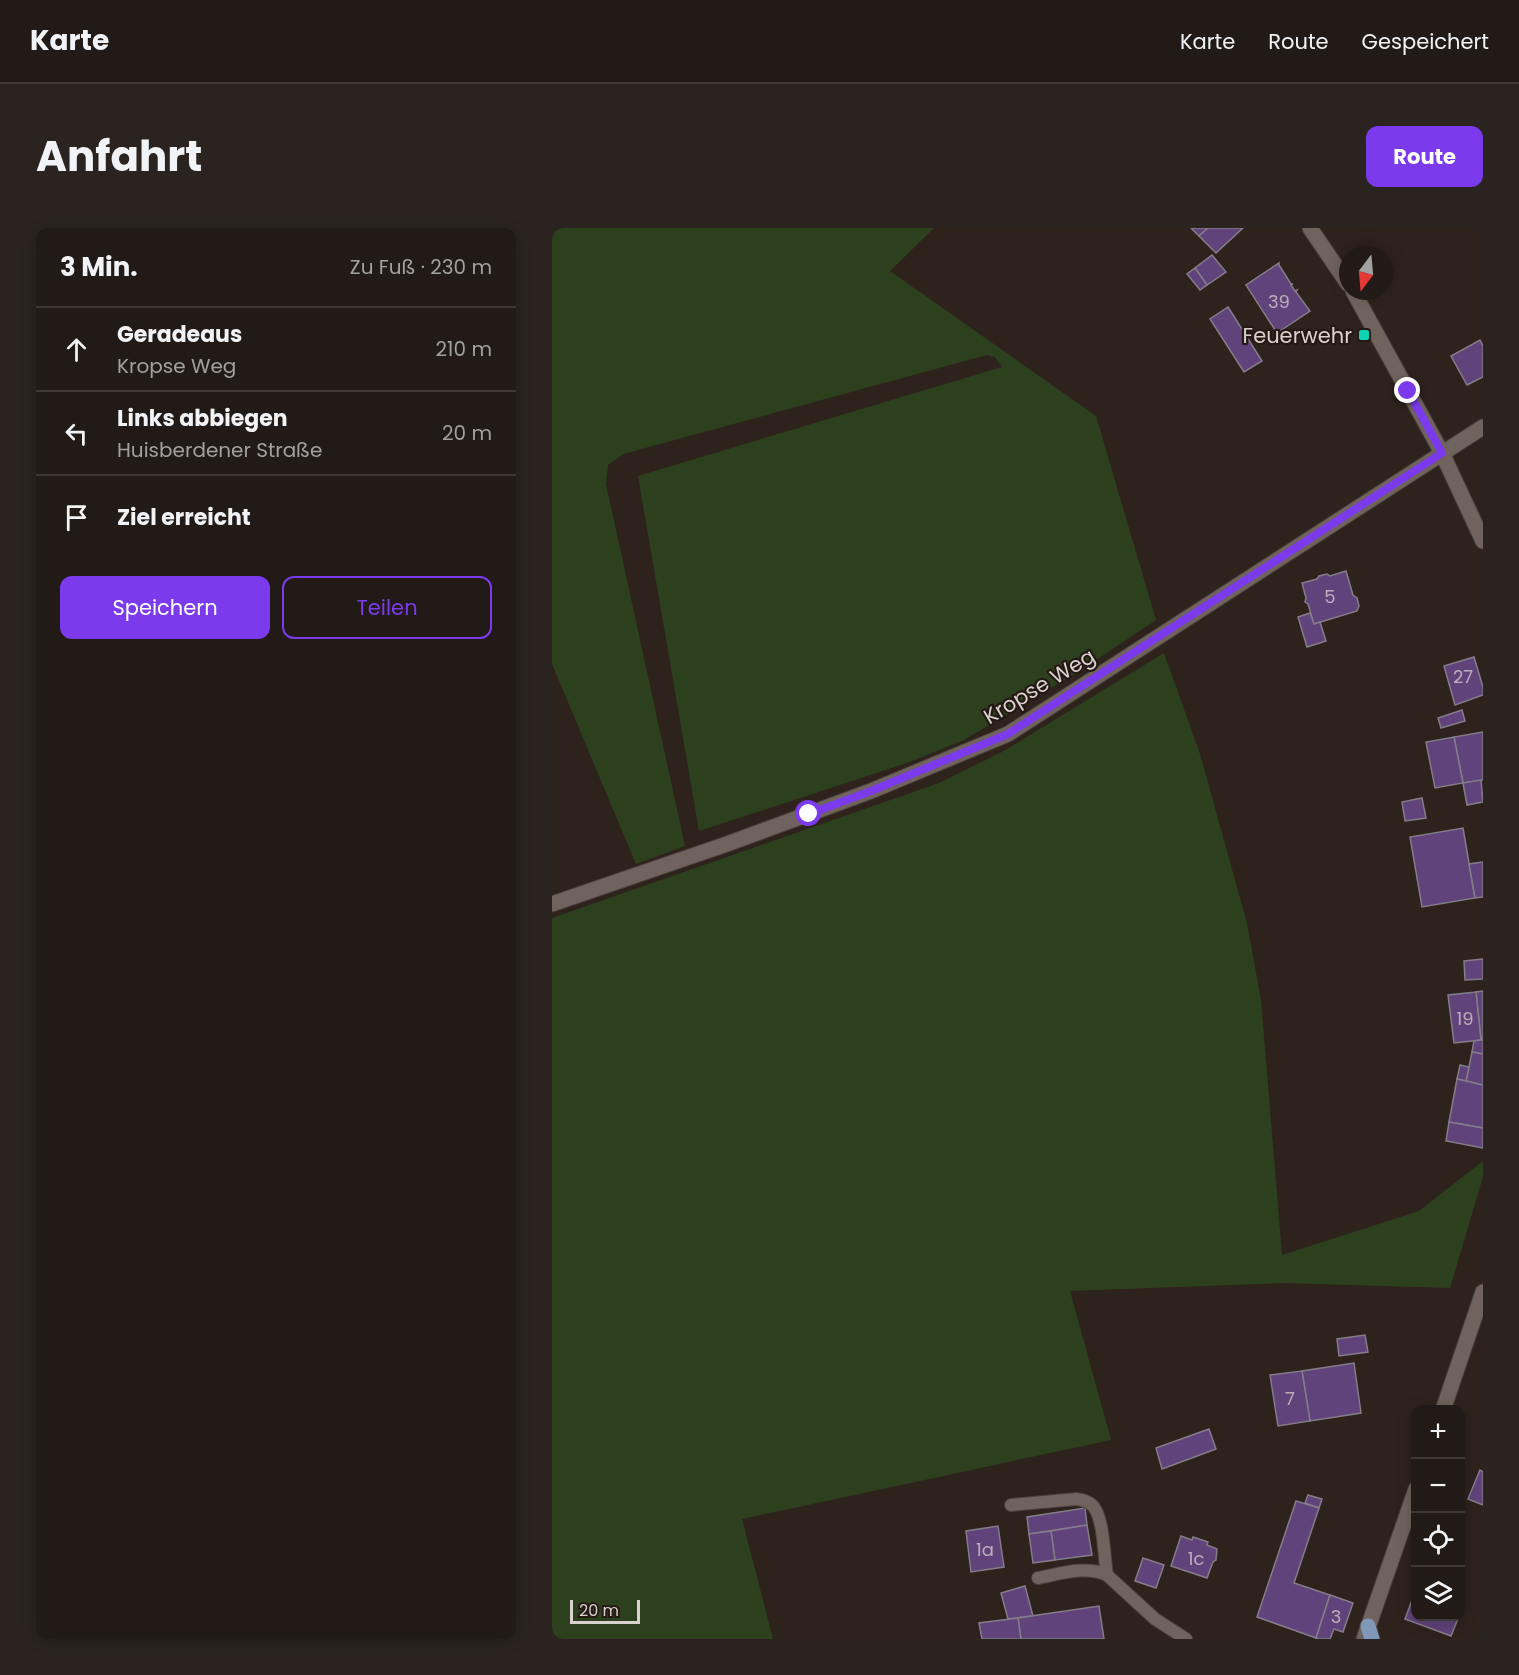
<!DOCTYPE html>
<html lang="de">
<meta charset="utf-8">
<style>
body{margin:0;font-family:Poppins,sans-serif;background:#2a231f;color:#f1f3f6}
.controls{position:absolute;right:18px;bottom:18px;display:grid;overflow:hidden;border-radius:12px;box-shadow:0 3px 15px #0003}
.controls button{width:54px;height:54px;display:grid;place-items:center;padding:0;border:0;border-bottom:2px solid #3f3835;background:#221a16;color:#f1f3f6;font:30px sans-serif}
.compass{position:absolute;left:787px;top:18px;width:54px;height:54px;border-radius:50%;background:#221a16;box-shadow:0 3px 15px #0003;rotate:196deg}
.scale{position:absolute;left:18px;bottom:15px;width:70px;box-sizing:border-box;padding-left:6px;border:3px solid #d9d1ce;border-top:0;font-size:16px;line-height:21px;white-space:nowrap;color:#d9d1ce;-webkit-text-stroke:4px #241914;paint-order:stroke}
.stop{position:absolute;width:18px;height:18px;margin:-14px;border:4px solid #7c3aed;border-radius:50%;background:#fff}
.stop.end{background:#7c3aed;border-color:#fff;box-shadow:0 2px 6px #0008}
.list{margin:0;padding:0;list-style:none}
h2{display:flex;justify-content:space-between;align-items:center;height:78px;margin:0;padding:0 24px;font-size:26px}
h2 small{font-size:20px;font-weight:400;color:#a2a1a1}
.list li{display:grid;grid-template-columns:39px 1fr auto;gap:18px;align-items:center;box-sizing:border-box;height:84px;padding:0 24px;border-top:2px solid #3f3835}
.list b{display:block;font-size:22px;white-space:nowrap}
.list p{margin:0;font-size:20px;white-space:nowrap;color:#a2a1a1}
.list em{font-size:20px;font-style:normal;color:#a2a1a1}
.actions{display:flex;gap:12px;padding:18px 24px}
.actions a{flex:1;padding:14px 0;border:2px solid #7c3aed;border-radius:12px;text-align:center;font-size:21px;color:#7c3aed}
.actions .main{background:#7c3aed;color:#fff}
.icon{flex:none;width:33px;height:33px;fill:none;stroke:currentColor;stroke-width:2;stroke-linecap:round;stroke-linejoin:round}
.map{position:relative;flex:none;width:931px;height:1411px;overflow:hidden;border-radius:12px}
header{display:flex;align-items:center;gap:36px;box-sizing:border-box;height:84px;padding:0 30px;background:#221a16;border-bottom:2px solid #3f3835}
header strong{font-size:28px}
nav{display:flex;gap:33px;margin-inline-start:auto;font-size:21px}
.intro{display:flex;align-items:center;justify-content:space-between;box-sizing:border-box;height:144px;padding:0 36px}
h1{margin:0;font-size:42px}
.button{padding:15px 27px;border-radius:12px;background:#7c3aed;color:#fff;font-size:21px;font-weight:700}
main{display:flex;gap:36px;padding:0 36px}
aside{flex:1;background:#221a16;border-radius:12px;box-shadow:0 3px 15px #0003}
.map>svg:first-child{display:block}
.green{fill:#2d401d}
.building{fill:#61437b;stroke:#837d89;stroke-width:1.5}
.lines{fill:none;stroke-linecap:round;stroke-linejoin:round}
.service-casing{stroke:#493f3b;stroke-width:14}
.minor-casing{stroke:#493f3b;stroke-width:17}
.tertiary-casing{stroke:#493f3b;stroke-width:17}
.primary-casing{stroke:#493f3b;stroke-width:17}
.service{stroke:#70635d;stroke-width:12}
.minor{stroke:#70635d;stroke-width:15}
.tertiary{stroke:#70635d;stroke-width:15}
.primary{stroke:#8197b9;stroke-width:15}
.route{stroke:#7c3aed;stroke-width:8}
.poi-dot{fill:#0cd5b5;stroke:#241914;stroke-width:2}
.labels{text-anchor:middle;dominant-baseline:central;stroke-width:4.5;stroke-linejoin:round;paint-order:stroke}
.number-label{font-size:18px;fill:#bbaeb9}
.poi-label{font-size:21px;fill:#d9d1ce;stroke:#241914;text-anchor:end}
.street-label{font-size:21px;fill:#d9d1ce;stroke:#241914}
</style>
<header>
<strong>Karte</strong>
<nav><a>Karte</a><a>Route</a><a>Gespeichert</a></nav>
</header>
<div class="intro"><h1>Anfahrt</h1><a class="button">Route</a></div>
<main>
<aside>
<h2>3 Min.<small>Zu Fuß · 230 m</small></h2>
<ul class="list">
<li><svg class="icon" aria-label="ahead" viewBox="0 0 24 24"><path d="M12 20V5M6 11l6-6 6 6"/></svg><div><b>Geradeaus</b><p>Kropse Weg</p></div><em>210 m</em></li>
<li><svg class="icon" aria-label="left" viewBox="0 0 24 24"><path d="M17 20v-9H6M10 6l-5 5 5 5"/></svg><div><b>Links abbiegen</b><p>Huisberdener Straße</p></div><em>20 m</em></li>
<li><svg class="icon" aria-label="arrive" viewBox="0 0 24 24"><path d="M6 21V4h12l-3 4 3 4H6"/></svg><div><b>Ziel erreicht</b></div></li>
</ul>
<div class="actions"><a class="main">Speichern</a><a>Teilen</a></div>
</aside>
<div class="map">
<svg width="931" height="1411" viewBox="0 0 931 1411">
<rect width="100%" height="100%" fill="#2e221d"/>
<g class="green">
<polygon points="0,0 382,0 338,43 544,188 604,392 526,444 412,512 358,534 147,603 86,248 450,139 443,129 435,127 71,226 56,237 54,256 133,618 84,636 0,436"/>
<polygon points="612,425 648,526 695,695 709,772 730,1027 867,983 931,933 931,949 898,1060 732,1055 518,1063 559,1212 190,1291 221,1411 0,1411 0,690 387,555 450,524"/>
</g>
<g class="building">
<polygon points="639,0 656,0 647,8"/>
<polygon points="656,0 691,0 664,25 647,8"/>
<polygon points="660,27 674,44 655,57 643,40"/>
<polygon points="727,35 727,37 739,56 741,56 739,57 743,63 745,62 744,64 758,83 725,105 694,57"/>
<polygon points="643,40 655,57 648,62 635,46"/>
<polygon points="676,79 710,133 692,144 658,91"/>
<polygon points="928,112 931,118 931,149 915,157 899,128"/>
<polygon points="794,343 801,367 805,370 807,378 805,383 762,396 756,376 753,374 754,370 750,355 765,351 767,348 775,346 778,348"/>
<polygon points="758,385 762,396 768,394 774,413 755,419 746,389"/>
<polygon points="922,429 931,459 931,467 903,477 892,438"/>
<polygon points="910,482 913,493 889,500 886,490"/>
<polygon points="931,504 931,552 911,555 902,509"/>
<polygon points="902,509 911,555 883,560 874,514"/>
<polygon points="929,552 931,574 915,577 911,555"/>
<polygon points="870,570 874,590 853,593 850,574"/>
<polygon points="911,600 923,670 870,679 858,609"/>
<polygon points="931,634 931,669 923,670 917,636"/>
<polygon points="931,731 931,751 913,752 912,733"/>
<polygon points="931,763 931,812 929,812 924,764"/>
<polygon points="924,764 929,812 902,815 896,767"/>
<polygon points="929,812 931,812 931,826 920,824 922,813"/>
<polygon points="920,824 931,826 931,857 914,853"/>
<polygon points="908,837 917,839 914,853 905,851"/>
<polygon points="905,851 931,857 931,900 897,894"/>
<polygon points="897,894 931,900 931,920 894,913"/>
<polygon points="813,1107 816,1124 787,1128 785,1111"/>
<polygon points="802,1135 809,1185 758,1193 750,1143"/>
<polygon points="750,1143 758,1193 726,1198 718,1147"/>
<polygon points="657,1201 664,1221 610,1241 604,1220"/>
<polygon points="928,1242 931,1244 931,1277 916,1271"/>
<polygon points="756,1267 770,1271 767,1280 753,1275"/>
<polygon points="744,1273 767,1280 742,1355 778,1367 764,1410 705,1389"/>
<polygon points="533,1280 535,1297 477,1306 475,1289"/>
<polygon points="535,1297 540,1327 503,1332 499,1303"/>
<polygon points="446,1298 452,1339 419,1344 414,1303"/>
<polygon points="499,1303 503,1332 481,1335 477,1306"/>
<polygon points="629,1308 640,1312 641,1309 656,1314 655,1317 665,1321 664,1332 661,1334 655,1350 619,1338"/>
<polygon points="591,1330 612,1337 604,1360 583,1353"/>
<polygon points="473,1358 481,1388 456,1391 449,1365"/>
<polygon points="864,1361 864,1388 907,1388 899,1408 853,1391"/>
<polygon points="778,1367 801,1375 791,1404 782,1401 778,1411 766,1411 764,1410"/>
<polygon points="547,1378 552,1411 469,1411 466,1390"/>
<polygon points="466,1390 469,1411 430,1411 427,1395"/>
</g>
<g class="lines">
<defs>
<g id="service">
<path d="M459 1277 524 1271C531 1272 536 1273 541 1278 552 1290 552 1330 555 1347"/>
<path d="M486 1350C508 1346 534 1337 555 1347L603 1391 634 1411"/>
</g>
<polyline id="minor" points="0,676 175,616 319,563 456,506 931,199"/>
<g id="tertiary">
<polyline points="758,0 796,56"/>
<polyline points="801,63 890,225 931,313"/>
<polyline points="891,1182 931,1064"/>
<polyline points="812,1411 864,1261"/>
</g>
<polyline id="primary" points="816,1398 820,1411"/>
</defs>
<use href="#service" class="service-casing"/>
<use href="#minor" class="minor-casing"/>
<use href="#tertiary" class="tertiary-casing"/>
<use href="#primary" class="primary-casing"/>
<use href="#service" class="service"/>
<use href="#minor" class="minor"/>
<use href="#tertiary" class="tertiary"/>
<use href="#primary" class="primary"/>
</g>
<g class="lines">
<polyline class="route" points="257,586 319,563 456,506 890,225 856,163"/>
</g>
<rect class="poi-dot" x="806" y="101" width="12" height="12" rx="3"/>
<g class="labels">
<g class="number-label">
<text x="727" y="73">39</text>
<text x="778" y="368">5</text>
<text x="911" y="448">27</text>
<text x="913" y="790">19</text>
<text x="738" y="1170">7</text>
<text x="433" y="1321">1a</text>
<text x="644" y="1330">1c</text>
<text x="784" y="1388">3</text>
</g>
<g class="poi-label">
<text x="800" y="107">Feuerwehr</text>
</g>
<g class="street-label">
<text transform="translate(487 458) rotate(-31)">Kropse Weg</text>
</g>
</g>
</svg>
<div class="controls">
<button>+</button>
<button>−</button>
<button><svg class="icon" aria-label="locate" viewBox="0 0 24 24"><circle cx="12" cy="12" r="6"/><path d="M12 2v4M12 18v4M2 12h4M18 12h4"/></svg></button>
<button><svg class="icon" aria-label="layers" viewBox="0 0 24 24"><path d="M12 4l9 5-9 5-9-5zM3 14l9 5 9-5"/></svg></button>
</div>
<svg class="compass" viewBox="-18 -18 36 36"><path d="M0-13l5 13h-10z" fill="#e53935"/><path d="M0 13l5-13h-10z" fill="#a2a1a1"/></svg>
<div class="scale">20 m</div>
<div class="stop" style="left:257px;top:586px"></div>
<div class="stop end" style="left:856px;top:163px"></div>
</div>
</main>
